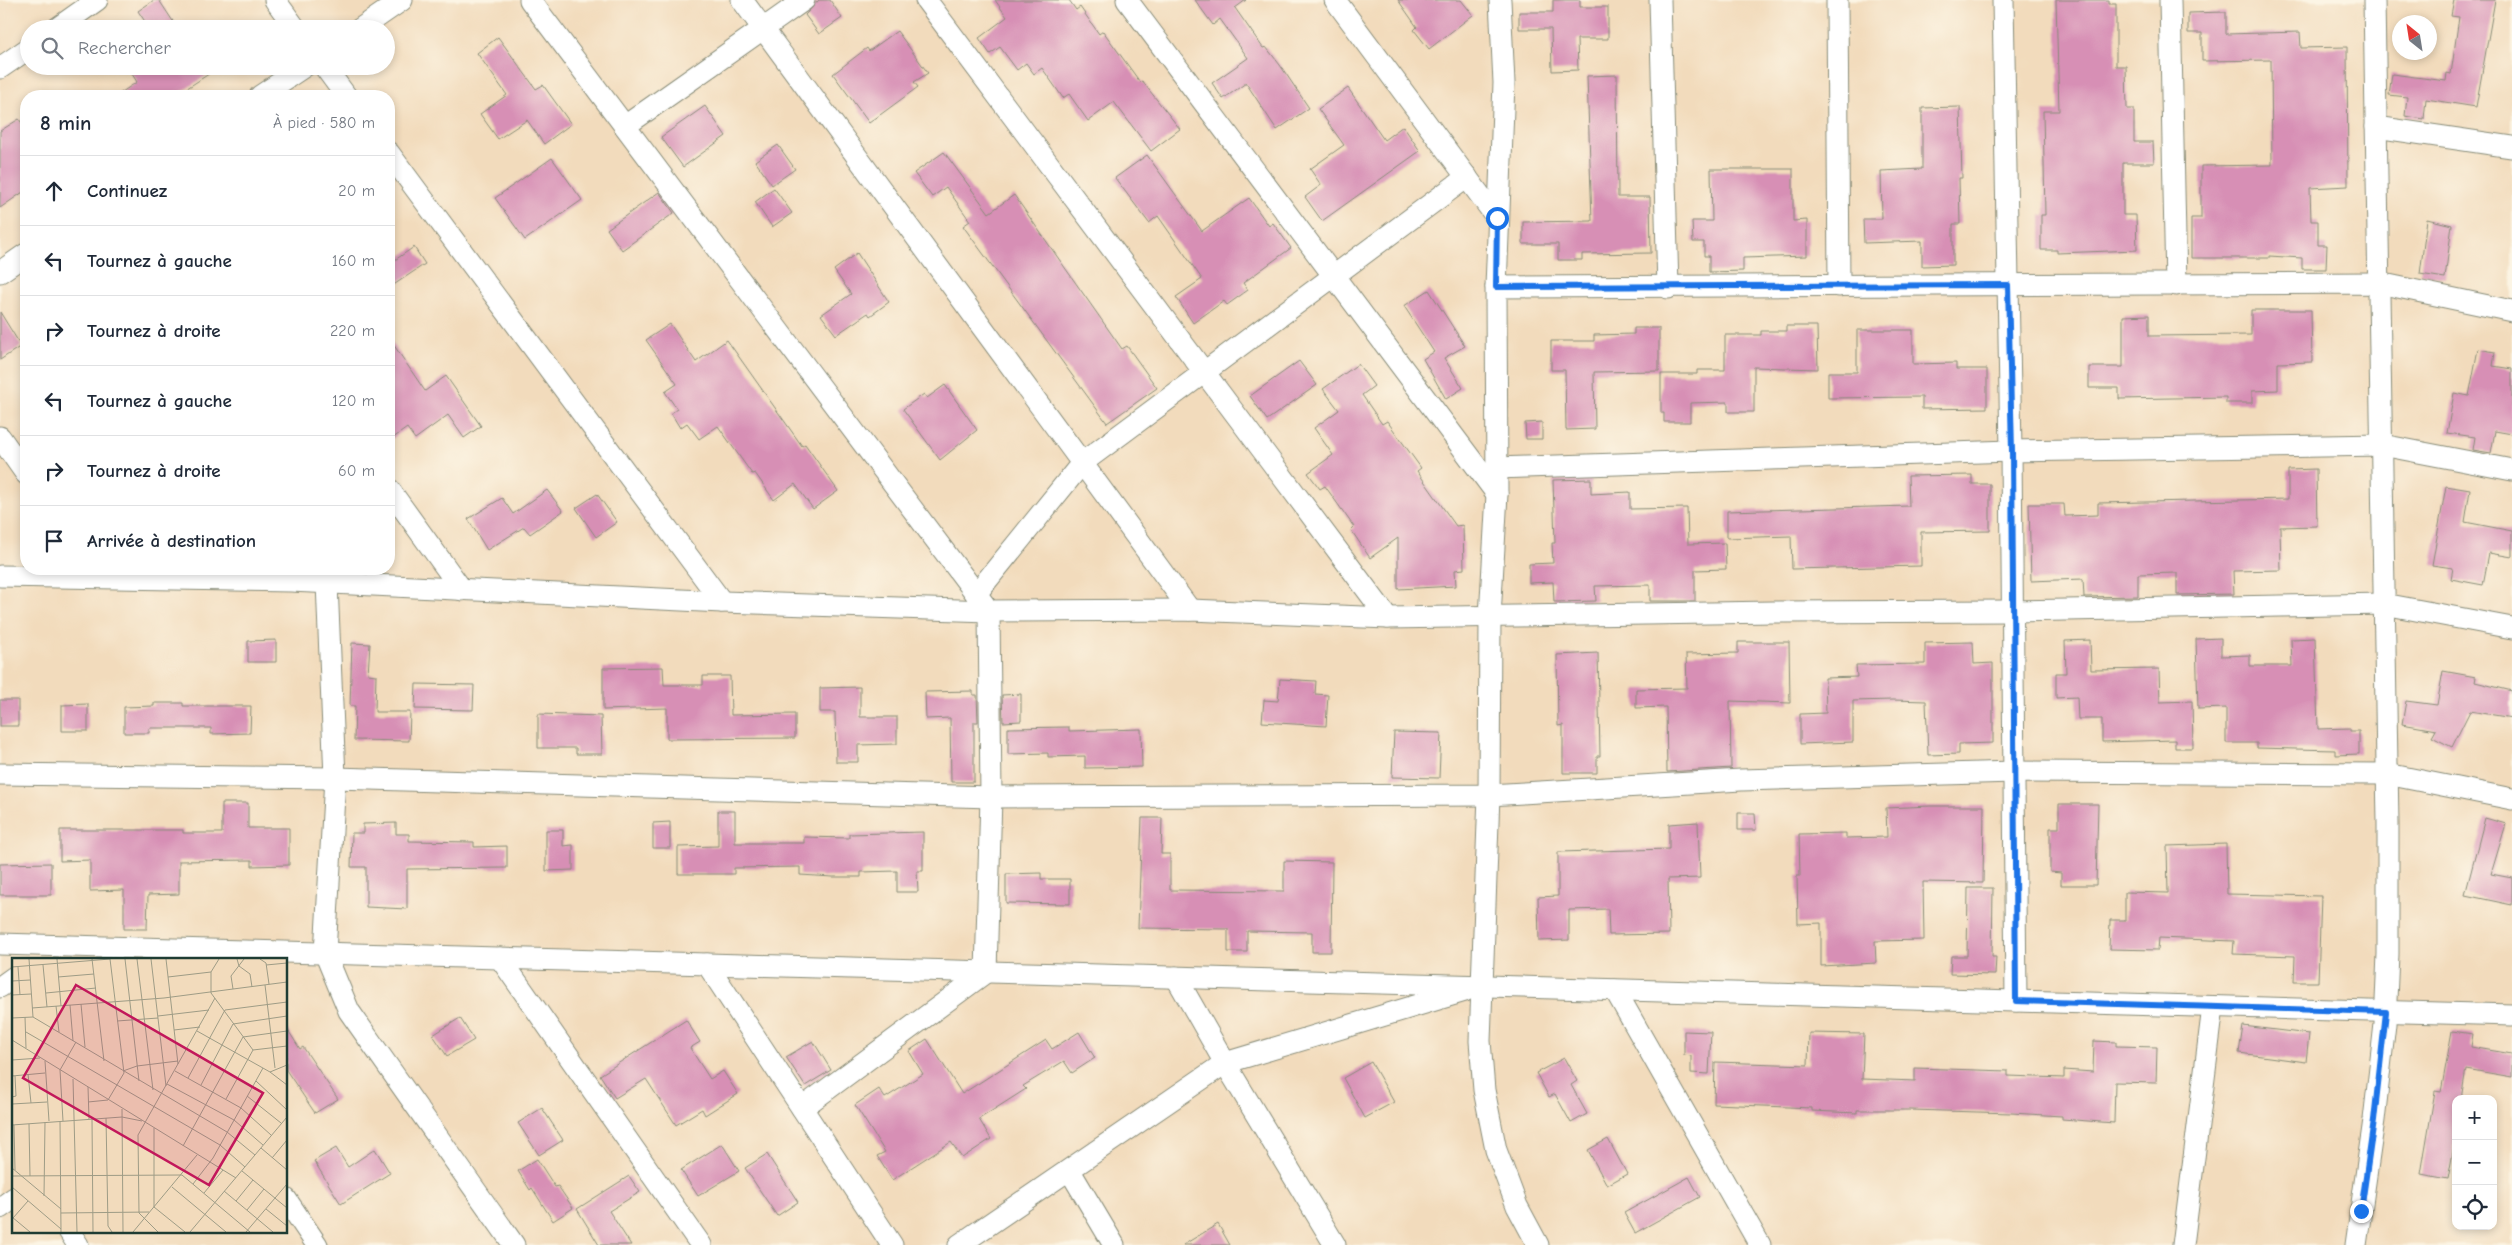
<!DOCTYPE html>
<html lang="fr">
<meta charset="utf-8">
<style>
body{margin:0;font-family:"Comic Neue",sans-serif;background:#f6f6f7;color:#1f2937}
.controls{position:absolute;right:15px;bottom:15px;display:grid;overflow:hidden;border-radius:10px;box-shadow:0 2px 8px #0003}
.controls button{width:45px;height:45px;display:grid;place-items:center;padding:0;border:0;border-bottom:1px solid #e0e1e3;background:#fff;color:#1f2937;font:25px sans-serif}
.compass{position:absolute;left:2392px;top:15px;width:45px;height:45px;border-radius:50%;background:#fff;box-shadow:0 2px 8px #0003;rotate:330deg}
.stop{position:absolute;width:15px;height:15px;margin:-11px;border:4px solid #1a73e8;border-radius:50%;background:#fff}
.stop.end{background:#1a73e8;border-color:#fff;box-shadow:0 1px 5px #0008}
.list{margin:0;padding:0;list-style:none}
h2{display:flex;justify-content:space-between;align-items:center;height:65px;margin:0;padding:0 20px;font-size:21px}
h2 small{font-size:16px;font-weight:400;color:#747a83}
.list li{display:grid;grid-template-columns:32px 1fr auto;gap:15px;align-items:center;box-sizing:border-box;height:70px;padding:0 20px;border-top:1px solid #e0e1e3}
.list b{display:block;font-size:19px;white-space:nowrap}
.list em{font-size:16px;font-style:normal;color:#747a83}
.icon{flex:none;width:28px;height:28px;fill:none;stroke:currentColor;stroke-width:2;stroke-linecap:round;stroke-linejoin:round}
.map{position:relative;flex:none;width:2512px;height:1245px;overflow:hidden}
.search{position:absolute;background:#fff;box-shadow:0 2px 8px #0003;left:20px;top:20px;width:375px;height:55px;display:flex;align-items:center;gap:12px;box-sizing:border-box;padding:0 18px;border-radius:28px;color:#747a83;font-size:19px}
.panel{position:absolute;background:#fff;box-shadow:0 2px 8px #0003;left:20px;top:90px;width:375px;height:485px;border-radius:20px}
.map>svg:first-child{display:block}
.building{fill:#d78fb5}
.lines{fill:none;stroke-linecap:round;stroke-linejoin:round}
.minor-casing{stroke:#888c78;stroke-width:23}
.minor{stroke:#fff;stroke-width:21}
.route{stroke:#1a73e8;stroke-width:6}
.inset-road{fill:none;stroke:#9e9c86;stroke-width:1}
.view{fill:#c2185b;fill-opacity:0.15;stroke:#c2185b;stroke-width:2.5}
.inset-edge{fill:none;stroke:#1f3d34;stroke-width:2.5}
</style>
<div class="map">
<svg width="2512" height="1245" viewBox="0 0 2512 1245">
<rect width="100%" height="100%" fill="#fcf5e5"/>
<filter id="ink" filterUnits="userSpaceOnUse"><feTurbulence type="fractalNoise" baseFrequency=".02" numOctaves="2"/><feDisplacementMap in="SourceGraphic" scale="10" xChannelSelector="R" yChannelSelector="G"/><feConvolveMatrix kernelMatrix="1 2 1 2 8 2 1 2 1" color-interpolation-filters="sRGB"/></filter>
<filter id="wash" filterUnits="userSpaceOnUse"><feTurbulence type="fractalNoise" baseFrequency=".0096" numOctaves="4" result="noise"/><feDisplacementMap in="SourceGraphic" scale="20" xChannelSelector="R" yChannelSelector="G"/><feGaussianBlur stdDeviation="1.12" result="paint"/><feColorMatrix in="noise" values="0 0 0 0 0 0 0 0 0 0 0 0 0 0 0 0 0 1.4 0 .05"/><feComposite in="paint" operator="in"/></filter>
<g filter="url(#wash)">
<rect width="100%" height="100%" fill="#f2dbbc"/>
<g id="blocks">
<g class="building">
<polygon points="154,0 159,0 178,29 150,29 138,11"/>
<polygon points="819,0 830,0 842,18 819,34 805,15"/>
<polygon points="995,0 1069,0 1076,10 1080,7 1099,34 1103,31 1140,82 1142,81 1180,129 1151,151 1114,102 1088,121 1069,94 1063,98 1042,68 1034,74 1026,63 1017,70 1000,47 990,54 979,38 1007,17"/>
<polygon points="1195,0 1246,0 1235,8 1263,48 1266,47 1280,65 1309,108 1277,130 1246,83 1223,99 1212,83 1248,58 1220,19 1213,25"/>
<polygon points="1398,0 1461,0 1473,15 1429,49 1414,30 1417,27"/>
<polygon points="1553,0 1580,0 1580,7 1608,7 1608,39 1577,39 1578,70 1552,71 1551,29 1519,29 1519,12 1553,12"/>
<polygon points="2056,0 2109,0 2109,4 2116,4 2116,66 2126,66 2127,109 2134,109 2134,142 2153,142 2154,163 2123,163 2123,215 2136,215 2137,250 2057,253 2057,250 2041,250 2041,215 2045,215 2043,111 2059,111"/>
<polygon points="2454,0 2495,0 2476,107 2426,99 2424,119 2405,116 2407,97 2389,95 2392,74 2446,81 2447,73 2451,74 2459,17 2451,16"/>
<polygon points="2226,12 2226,34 2300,32 2301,48 2347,47 2348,186 2310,188 2311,221 2318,221 2318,245 2327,245 2326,269 2302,269 2302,258 2269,256 2269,258 2191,258 2191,218 2201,218 2201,166 2272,165 2271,60 2202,61 2202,33 2188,33 2188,13"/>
<polygon points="897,31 928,73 914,82 918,87 869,123 833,74 867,48 869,51"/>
<polygon points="498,37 536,89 543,85 571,124 544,144 527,120 498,139 480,114 507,95 477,53"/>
<polygon points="127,66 221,66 175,96 116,96 137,82"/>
<polygon points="1617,75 1618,197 1650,197 1651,253 1582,254 1582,260 1558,260 1558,244 1523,244 1523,222 1592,221 1587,76"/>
<polygon points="1348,88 1384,140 1403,126 1420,151 1322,221 1305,197 1321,185 1310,169 1344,145 1318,109"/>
<polygon points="705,106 726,136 683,167 661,137"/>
<polygon points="1960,107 1962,178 1959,178 1960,224 1953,224 1953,265 1922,266 1922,241 1864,243 1863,219 1882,219 1881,171 1922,169 1922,108"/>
<polygon points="19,119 26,129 26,190 0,208 0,131"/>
<polygon points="778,145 795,169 772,185 755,161"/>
<polygon points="944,152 989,213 1014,195 1122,349 1127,346 1157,388 1107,423 963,226 970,221 946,187 932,197 914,173"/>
<polygon points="1147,155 1202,231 1249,198 1269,226 1273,223 1291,248 1243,283 1248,290 1227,305 1224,301 1193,323 1176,297 1202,279 1158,216 1149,223 1115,178"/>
<polygon points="552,158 582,200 525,240 495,198"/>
<polygon points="1711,169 1793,169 1793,221 1807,220 1807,256 1743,258 1743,271 1709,272 1709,256 1704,256 1704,242 1693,242 1692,221 1712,221"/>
<polygon points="774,188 792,213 772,227 755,202"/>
<polygon points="659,192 674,213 622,250 607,229"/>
<polygon points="2427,219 2452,225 2445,278 2420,274"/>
<polygon points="414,247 425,264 389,288 389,264"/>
<polygon points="857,253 889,302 870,316 868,313 836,335 821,315 851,294 834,270"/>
<polygon points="1429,290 1465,346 1444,358 1463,388 1446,399 1423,359 1434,352 1404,306"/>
<polygon points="2251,310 2311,310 2312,362 2278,363 2278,390 2252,391 2252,403 2226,403 2226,397 2119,399 2119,388 2089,388 2089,367 2123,367 2123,316 2149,315 2149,336 2251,335"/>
<polygon points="0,312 21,346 0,360"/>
<polygon points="670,324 696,362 727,340 802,446 805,444 838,491 813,509 795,484 774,500 755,473 752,474 718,426 699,439 687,423 680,428 671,413 677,409 665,392 677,384 646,340"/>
<polygon points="1786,326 1817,326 1818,369 1754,367 1754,412 1728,412 1728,402 1690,403 1690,422 1664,422 1664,413 1661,413 1661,374 1697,374 1697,370 1725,370 1725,335 1761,335 1761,331 1786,331"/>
<polygon points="1634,328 1659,328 1659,371 1594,372 1595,429 1566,430 1565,370 1551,370 1551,341 1594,341 1594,335 1634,334"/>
<polygon points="1857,330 1913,330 1913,364 1956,363 1956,369 1987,369 1987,408 1922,409 1922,397 1828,398 1828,372 1857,372"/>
<polygon points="389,338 425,391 446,376 481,426 464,438 448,415 415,439 407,428 389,441"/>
<polygon points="2478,349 2495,352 2493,366 2512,369 2512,434 2495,431 2491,453 2473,450 2475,437 2447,433 2454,393 2469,396"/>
<polygon points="1299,361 1317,385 1267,420 1250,396"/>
<polygon points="1358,364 1374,386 1362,395 1382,424 1387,421 1421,468 1417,471 1456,526 1463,525 1464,569 1455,570 1456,586 1398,589 1398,538 1370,558 1351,530 1354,527 1325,486 1320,489 1308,473 1333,455 1314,428 1339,410 1323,389"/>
<polygon points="945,385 977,430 940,460 903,409 924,394 927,398"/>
<polygon points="1542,422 1542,439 1526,439 1525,423"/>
<polygon points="2316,469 2317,526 2280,527 2281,570 2233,571 2234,594 2177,595 2177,573 2138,574 2138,596 2084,597 2083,579 2031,581 2029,504 2064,504 2065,516 2098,515 2098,503 2288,499 2288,470"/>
<polygon points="1972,475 1972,484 1990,484 1990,531 1921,532 1921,566 1792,569 1791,536 1727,538 1727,511 1909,506 1908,476"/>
<polygon points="1591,479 1591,494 1630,492 1630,509 1687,508 1688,544 1725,543 1726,569 1695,570 1695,601 1650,601 1650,585 1595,586 1596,601 1554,602 1553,582 1529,583 1529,564 1553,563 1552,543 1555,543 1553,480"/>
<polygon points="2446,486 2470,490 2465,522 2512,531 2512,557 2489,553 2483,585 2451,579 2453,568 2432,565"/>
<polygon points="547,490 563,511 530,534 524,527 487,550 468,519 502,498 513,514"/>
<polygon points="597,494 617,522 596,537 576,508"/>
<polygon points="2221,638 2221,656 2250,655 2250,666 2292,666 2291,639 2315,638 2318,729 2350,728 2350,731 2359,731 2359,754 2335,755 2335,750 2257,748 2257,743 2226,743 2226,708 2198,709 2196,639"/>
<polygon points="276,640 276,662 248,662 248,641"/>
<polygon points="2090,640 2091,670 2159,669 2160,702 2192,701 2193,748 2175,748 2175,740 2102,742 2102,719 2078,719 2077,697 2056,698 2056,673 2066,673 2065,641"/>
<polygon points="1738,642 1789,642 1790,703 1730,701 1731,768 1667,772 1666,707 1636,708 1636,689 1687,688 1686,654 1738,653"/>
<polygon points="1973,642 1974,664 1993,663 1993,743 1959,744 1959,754 1928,755 1926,701 1893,700 1853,701 1853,742 1800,744 1800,714 1826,713 1825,678 1857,677 1856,665 1925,664 1925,643"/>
<polygon points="352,643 370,644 368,674 376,675 375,712 410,712 409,741 354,740 355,706 350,706"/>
<polygon points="1598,653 1600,756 1597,756 1597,773 1563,773 1563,725 1558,726 1557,655"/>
<polygon points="663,667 664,685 703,685 703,676 730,676 731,715 795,714 795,738 667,739 667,708 603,710 603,668"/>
<polygon points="2443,671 2476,677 2475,682 2512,691 2512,718 2470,711 2452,747 2432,737 2436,730 2402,724 2406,701 2437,705"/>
<polygon points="1280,679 1316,681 1315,694 1328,695 1326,726 1262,722 1264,700 1278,701"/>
<polygon points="416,684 474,685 473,710 415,709"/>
<polygon points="860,687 860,717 897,717 897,744 858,745 858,762 836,762 835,712 820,712 820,688"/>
<polygon points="973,691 973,695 977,695 978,722 974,722 974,782 951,782 950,718 926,719 925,692"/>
<polygon points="1021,694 1021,721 1003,722 1002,695"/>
<rect x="0" y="700" width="18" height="26"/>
<polygon points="154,703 183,703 183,706 251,706 250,733 211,734 211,728 149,728 149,733 124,733 124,707 154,706"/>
<polygon points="88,704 88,731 62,731 62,705"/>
<polygon points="538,714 601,716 602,754 576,754 576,748 538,748"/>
<polygon points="1069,727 1069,731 1141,729 1142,767 1085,768 1085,756 1048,757 1048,753 1008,754 1008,728"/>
<polygon points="1394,732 1441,733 1439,778 1392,777"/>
<polygon points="222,803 248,803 248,828 289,828 289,865 252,866 252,860 179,861 179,894 148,895 147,929 124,929 124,890 90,891 90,860 60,861 60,830 183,830 183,833 222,833"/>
<polygon points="2059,804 2098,804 2096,885 2061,885 2061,873 2050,872 2050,828 2059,828"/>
<polygon points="1930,806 1984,806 1983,883 1923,882 1924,940 1875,941 1876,963 1821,966 1821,923 1798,924 1797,876 1800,876 1799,834 1846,833 1846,838 1887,837 1886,808"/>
<polygon points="718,811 735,811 735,843 804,843 804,837 849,838 849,834 923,832 923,871 917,871 918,892 897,892 897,871 861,872 861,877 833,877 800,875 800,867 734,868 734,874 678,874 678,847 718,846"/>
<polygon points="1738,813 1755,813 1756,830 1738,830"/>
<polygon points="1142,818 1162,818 1161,854 1170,854 1170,890 1284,891 1284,861 1332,862 1331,952 1312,952 1312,932 1247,931 1247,952 1228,952 1228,929 1138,928"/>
<polygon points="2485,818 2506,824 2491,874 2512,878 2512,905 2465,895"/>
<polygon points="670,822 670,848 653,848 653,823"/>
<polygon points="1698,822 1700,878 1668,879 1669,934 1609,935 1608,909 1569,910 1569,940 1539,941 1538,897 1558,896 1558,852 1669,849 1669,824"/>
<polygon points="396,823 396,834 409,834 409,841 474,842 474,847 507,846 507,868 407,869 407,909 366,907 366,867 351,867 352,833 363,833 363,824"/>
<polygon points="546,830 563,830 563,846 573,845 573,870 546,871"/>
<polygon points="2226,844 2227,894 2321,896 2318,982 2294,982 2295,956 2233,954 2234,941 2159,938 2158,950 2109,949 2110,920 2125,920 2125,892 2168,893 2167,846"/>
<polygon points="51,863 51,895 0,895 0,864"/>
<polygon points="1041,873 1041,879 1070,879 1070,904 1006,903 1006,874"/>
<polygon points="1968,888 1993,888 1992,957 1996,957 1995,975 1950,974 1951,956 1967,956"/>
<polygon points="460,1018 474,1040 447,1056 433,1035"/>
<polygon points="686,1020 700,1042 690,1048 710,1079 723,1071 738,1094 705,1115 702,1109 676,1125 646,1079 615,1098 600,1075"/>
<polygon points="2243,1026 2309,1034 2306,1062 2239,1053"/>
<polygon points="286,1027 300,1049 303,1047 338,1099 315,1113 286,1070"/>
<polygon points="1684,1031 1711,1032 1709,1074 1691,1073 1691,1056 1684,1055"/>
<polygon points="2452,1031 2473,1034 2471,1047 2512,1054 2512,1077 2466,1069 2461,1099 2456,1099 2456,1136 2448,1179 2421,1174 2435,1091 2441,1092"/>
<polygon points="1079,1032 1095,1058 1072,1073 1064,1061 1023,1086 1026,1089 979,1119 991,1139 962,1158 951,1142 892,1180 877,1156 885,1152 855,1105 879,1089 885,1098 923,1074 909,1051 927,1039 962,1094 1046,1040 1052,1049"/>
<polygon points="1809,1033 1864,1034 1862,1079 1915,1081 1915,1068 2008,1071 2008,1076 2064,1078 2064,1070 2093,1072 2094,1041 2116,1042 2116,1046 2157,1047 2156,1083 2115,1082 2114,1123 2062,1119 2062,1116 2011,1113 1911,1110 1857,1110 1857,1113 1812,1111 1812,1108 1714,1104 1715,1062 1808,1065"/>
<polygon points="813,1041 831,1070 805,1086 786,1057"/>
<polygon points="1564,1058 1577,1081 1571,1085 1587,1114 1571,1123 1555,1094 1549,1097 1536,1073"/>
<polygon points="1371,1062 1394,1102 1365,1118 1343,1078"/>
<polygon points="542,1108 563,1140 539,1155 518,1123"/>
<polygon points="1608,1139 1627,1174 1607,1185 1588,1150"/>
<polygon points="722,1144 739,1171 698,1196 681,1170"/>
<polygon points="336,1148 348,1167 375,1149 390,1173 341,1204 314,1161"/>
<polygon points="767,1154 798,1202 777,1216 745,1168"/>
<polygon points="537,1159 555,1187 558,1186 573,1208 553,1221 532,1188 530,1190 518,1171"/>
<polygon points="629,1176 640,1192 609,1211 631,1245 599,1245 577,1209"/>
<polygon points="1689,1177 1700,1197 1635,1233 1624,1213"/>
<polygon points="1218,1224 1230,1245 1183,1245"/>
</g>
</g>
</g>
<g filter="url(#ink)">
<use href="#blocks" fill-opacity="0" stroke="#888c78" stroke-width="1"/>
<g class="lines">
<defs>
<g id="minor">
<polyline points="275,0 296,29"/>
<polyline points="530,0 989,611 991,797 986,972 802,1108"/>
<polyline points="742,0 1190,610"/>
<polyline points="926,0 1388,618"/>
<polyline points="1127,0 1497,494"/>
<polyline points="1335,0 1497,218"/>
<polyline points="1500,0 1504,83 1496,287 1497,494 1490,617 1489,795 1480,1041 1484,1090 1496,1150 1517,1206 1538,1245"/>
<polyline points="1660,0 1668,288"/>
<polyline points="1837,0 1839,286"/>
<polyline points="2003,0 2011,451 2016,1001"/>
<polyline points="2170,0 2176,285"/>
<polyline points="56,29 97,0"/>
<polyline points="360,29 402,0"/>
<polyline points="324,66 346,96"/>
<polyline points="0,68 29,48"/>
<polyline points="260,96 305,66"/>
<polyline points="625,126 804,0"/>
<polyline points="2376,127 2512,147"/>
<polyline points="389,153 722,602"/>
<polyline points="0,272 26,254"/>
<polyline points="1496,287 2379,283 2512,311"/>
<polyline points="0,437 26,474"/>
<polyline points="1497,468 2011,451 2382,445 2512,470"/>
<polyline points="389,489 462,590"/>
<polyline points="0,576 291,581 722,602 989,611 1190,610 1388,618 1774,612 2013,611 2384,604 2512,628"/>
<polyline points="327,583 335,778 325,953 349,1011 514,1245"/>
<polyline points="976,594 1082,463 1467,177"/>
<polyline points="0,774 335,778 991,797 1489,795 1741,780 2014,772 2387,774 2512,799"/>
<polyline points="0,944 2512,1015"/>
<polyline points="500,958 701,1245"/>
<polyline points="707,964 892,1245"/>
<polyline points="1176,977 1225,1063 1335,1245"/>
<polyline points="0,987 14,977"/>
<polyline points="1615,990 1760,1245"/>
<polyline points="1070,1171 1114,1245"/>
<polyline points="286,1199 317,1245"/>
<polyline points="0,1208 14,1198"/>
<polyline points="69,1231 78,1245"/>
<polyline points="959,1245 1225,1063 1465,991"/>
<polyline points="2183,1245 2213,1007"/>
<polyline points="2356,1245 2374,1120 2385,1024 2388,954 2388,824 2374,0"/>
</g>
</defs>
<use href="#minor" class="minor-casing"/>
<use href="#minor" class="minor"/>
</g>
</g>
<g class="lines" filter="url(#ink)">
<polyline class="route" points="1497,218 1496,287 2008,285 2012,451 2016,1001 2386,1012 2374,1120 2361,1211"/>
</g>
<g transform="translate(12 958)">
<rect width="275" height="275" fill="#f2dbbc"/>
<path class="inset-road" d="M17 1 21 59M45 1 49 48M80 1 92 103M113 1 127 123M125 1 141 132M139 1 154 128M154 1 166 106M207 1 199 14V35L241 92M225 1 227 8 238 16 240 29M248 1 254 5 257 26M31 7 35 49M254 7 275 5M0 9 98 1M6 9 8 37M46 19 82 16M156 19 199 14M0 23 18 22M253 27 263 110M221 31 219 18 232 1M34 35 84 30M0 37 19 36M69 46 73 89M58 47 61 83M44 48 47 74M20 50 152 40 275 24M146 58 197 52M13 59 14 90M0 60 21 59 215 174 243 197M105 63 146 60M162 72 188 69M185 73 258 114 275 127M14 74 208 187 233 209M0 82 224 220M241 92 275 88M0 102 28 100M33 103 37 163M111 113 125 108 166 103M163 113 229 150 259 177M258 114 275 107M16 116 19 145M0 118 33 115M176 120 213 52 275 44M61 121 65 274M244 123 275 152M155 126 222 162 251 187M189 127 221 66 275 58M76 129 77 161M235 138 269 165M0 139 4 138 3 118M214 141 241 92M76 144 96 142 112 115 98 1M0 146 35 144M110 151 111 274M94 160 96 268 100 274M80 161 81 274M48 163 49 274M51 163 48 112 64 84M17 166 18 218M0 167 110 159 130 163M2 167 3 212M142 170V249L173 274M171 188 231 79 275 73M249 190 275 212M260 200 275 182M0 210 49 251M230 213 275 250M0 218 170 217 238 274M181 226 201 200 251 110M0 229 49 271M160 229 214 274M212 233 261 274M192 235 211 212M32 238 33 164M224 243 241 222M254 251 275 268M235 252 252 231M49 255 137 254M0 259 18 274M1 260 16 243M121 274 185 197M146 274 127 255 126 177 203 40M178 274 275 159M234 274 275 226"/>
<path class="view" d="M64 27 251 135 197 227 11 120Z"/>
<rect width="275" height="275" class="inset-edge"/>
</g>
</svg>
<div class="controls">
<button>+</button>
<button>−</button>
<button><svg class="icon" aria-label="locate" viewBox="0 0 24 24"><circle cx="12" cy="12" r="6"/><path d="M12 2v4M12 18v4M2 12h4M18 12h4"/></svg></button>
</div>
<svg class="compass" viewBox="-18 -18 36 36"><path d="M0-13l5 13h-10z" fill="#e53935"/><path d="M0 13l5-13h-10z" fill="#747a83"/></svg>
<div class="stop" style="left:1497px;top:218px"></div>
<div class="stop end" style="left:2361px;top:1211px"></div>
<div class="search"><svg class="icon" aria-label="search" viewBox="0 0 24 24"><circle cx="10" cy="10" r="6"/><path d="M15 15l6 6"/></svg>Rechercher</div>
<section class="panel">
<h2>8 min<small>À pied · 580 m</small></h2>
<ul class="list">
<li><svg class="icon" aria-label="ahead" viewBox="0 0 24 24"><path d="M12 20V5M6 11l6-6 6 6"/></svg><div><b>Continuez</b></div><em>20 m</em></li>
<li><svg class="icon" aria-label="left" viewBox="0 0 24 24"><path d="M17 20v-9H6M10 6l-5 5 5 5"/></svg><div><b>Tournez à gauche</b></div><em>160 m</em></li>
<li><svg class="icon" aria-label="right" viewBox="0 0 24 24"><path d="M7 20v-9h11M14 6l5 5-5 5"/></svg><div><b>Tournez à droite</b></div><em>220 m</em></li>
<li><svg class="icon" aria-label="left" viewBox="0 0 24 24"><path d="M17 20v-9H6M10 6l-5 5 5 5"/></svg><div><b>Tournez à gauche</b></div><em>120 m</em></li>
<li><svg class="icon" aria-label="right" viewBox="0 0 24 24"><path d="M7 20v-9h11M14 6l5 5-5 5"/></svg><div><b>Tournez à droite</b></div><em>60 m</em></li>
<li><svg class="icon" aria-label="arrive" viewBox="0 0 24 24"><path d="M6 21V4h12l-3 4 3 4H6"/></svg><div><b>Arrivée à destination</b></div></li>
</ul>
</section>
</div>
